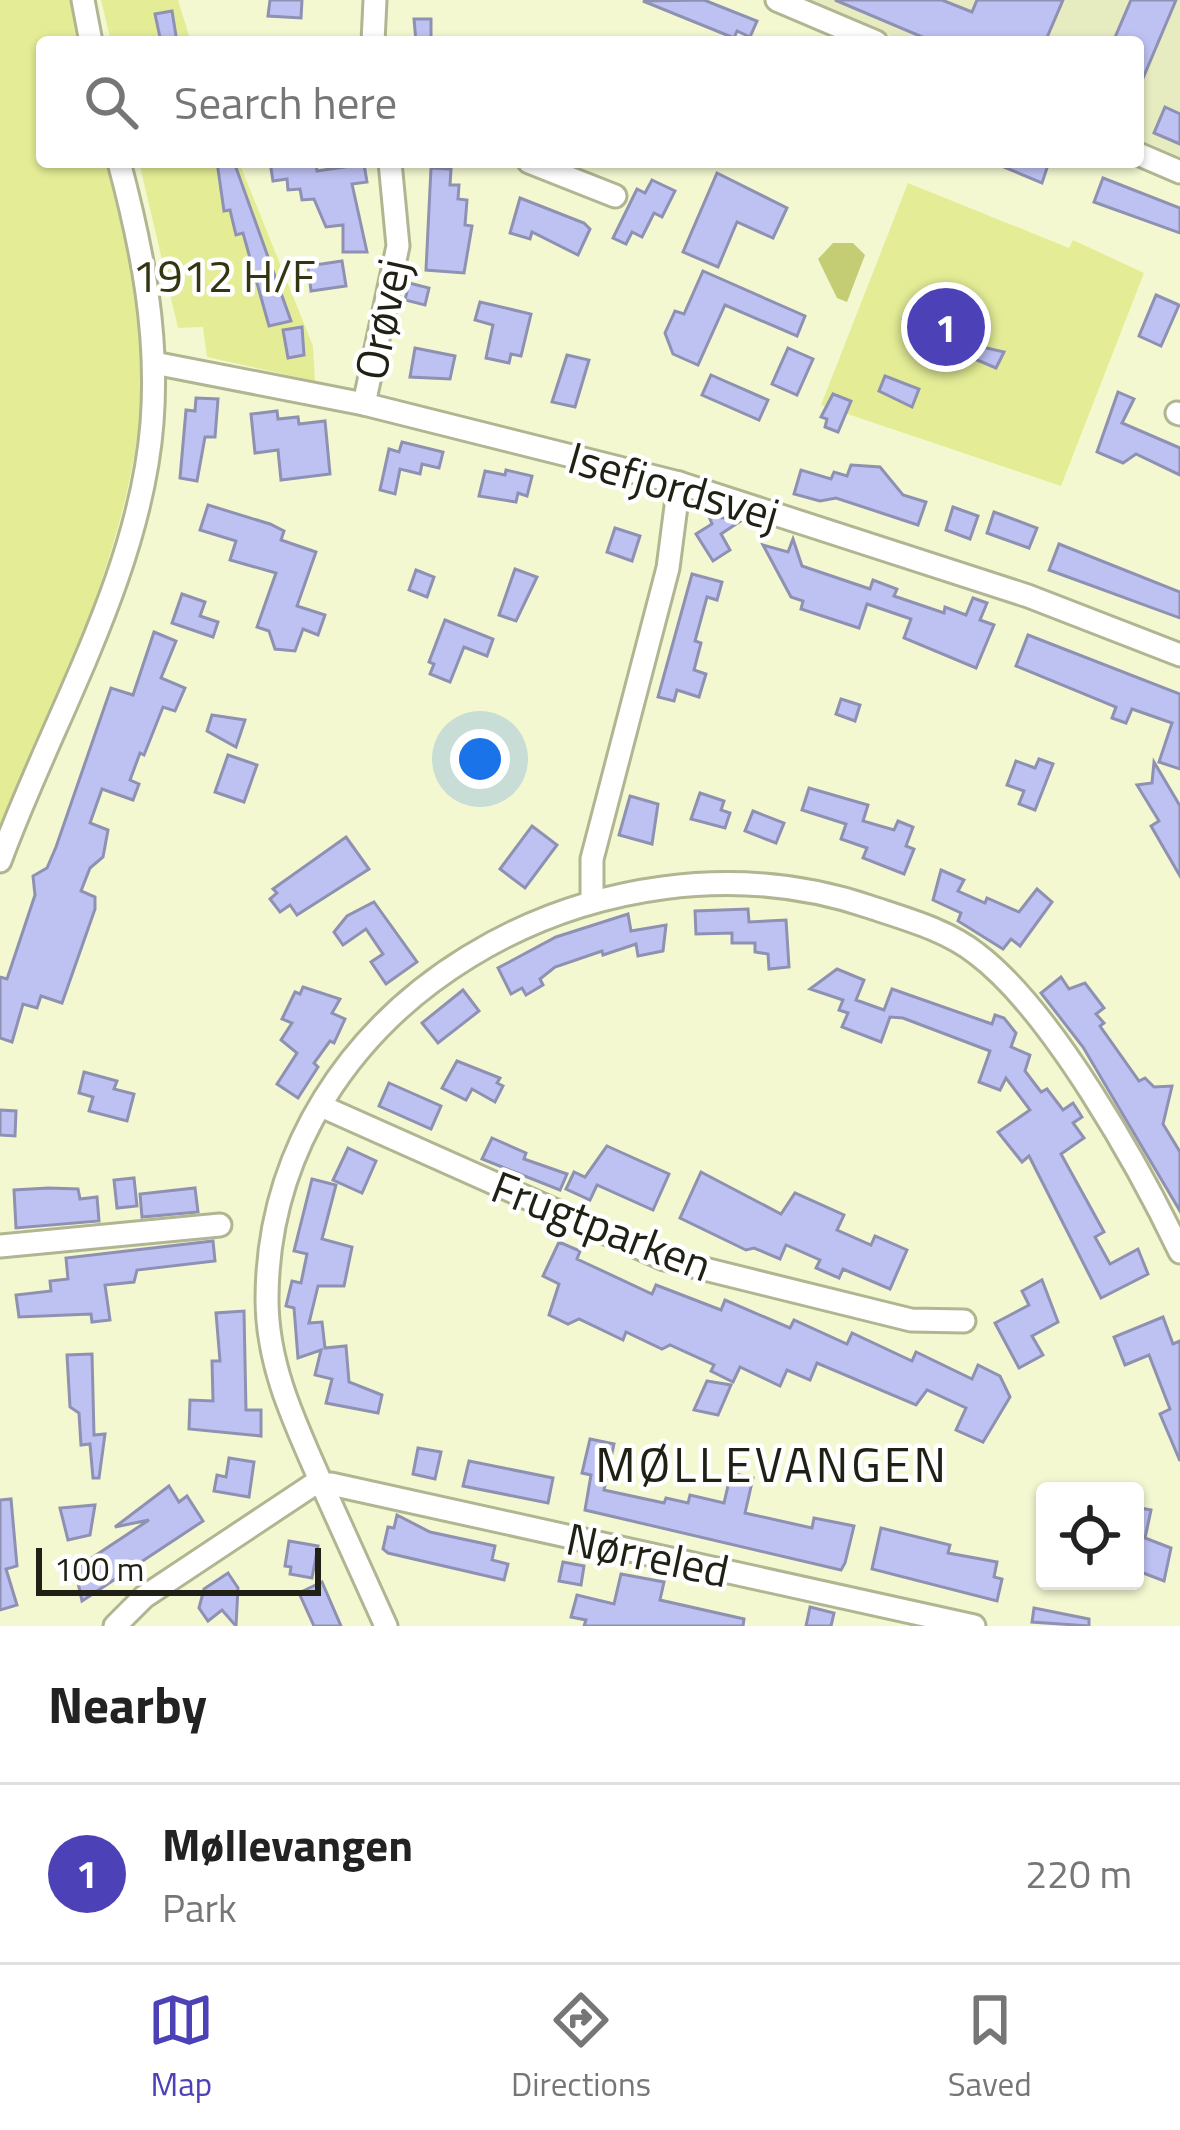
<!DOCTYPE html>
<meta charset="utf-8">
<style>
body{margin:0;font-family:"Titillium Web",sans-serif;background:#f2f2f2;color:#222}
.controls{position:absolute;right:36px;bottom:36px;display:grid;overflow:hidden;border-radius:12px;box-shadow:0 3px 9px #0004}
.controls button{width:108px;height:108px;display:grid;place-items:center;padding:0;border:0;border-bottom:3px solid #e0e0e0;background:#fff;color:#222;font:60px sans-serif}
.scale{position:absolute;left:36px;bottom:30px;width:285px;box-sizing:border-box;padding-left:12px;border:6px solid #202114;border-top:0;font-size:33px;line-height:42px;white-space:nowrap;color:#202114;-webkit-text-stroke:9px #fff;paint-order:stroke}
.you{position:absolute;left:480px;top:759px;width:42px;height:42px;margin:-30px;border:9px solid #fff;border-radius:50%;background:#1a73e8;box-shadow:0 0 0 18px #1a73e833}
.badge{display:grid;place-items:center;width:78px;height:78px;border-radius:50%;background:#4d41b8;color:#fff;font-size:39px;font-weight:700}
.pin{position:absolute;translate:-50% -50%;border:6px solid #fff;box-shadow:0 3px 12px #0006}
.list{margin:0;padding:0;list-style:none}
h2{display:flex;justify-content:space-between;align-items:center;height:156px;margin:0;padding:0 48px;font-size:51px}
h2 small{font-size:39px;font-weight:400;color:#767676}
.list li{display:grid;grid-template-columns:78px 1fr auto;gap:36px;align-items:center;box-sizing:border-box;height:180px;padding:0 48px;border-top:3px solid #e0e0e0}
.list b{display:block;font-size:45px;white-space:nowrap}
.list p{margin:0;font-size:39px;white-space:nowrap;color:#767676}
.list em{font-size:39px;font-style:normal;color:#767676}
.icon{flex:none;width:66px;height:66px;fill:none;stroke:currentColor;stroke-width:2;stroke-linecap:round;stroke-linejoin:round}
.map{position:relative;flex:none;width:1180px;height:1626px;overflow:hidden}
.search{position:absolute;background:#fff;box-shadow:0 3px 9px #0004;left:36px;right:36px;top:36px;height:132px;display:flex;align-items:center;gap:30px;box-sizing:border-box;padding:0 42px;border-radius:12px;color:#767676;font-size:45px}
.sheet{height:336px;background:#fff}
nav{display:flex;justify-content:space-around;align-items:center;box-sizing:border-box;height:168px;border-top:3px solid #e0e0e0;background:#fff;font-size:33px;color:#767676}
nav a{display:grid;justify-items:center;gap:6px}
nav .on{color:#4d41b8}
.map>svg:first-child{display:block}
.built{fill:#e7ecc0}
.green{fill:#e4ed96}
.water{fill:#c5cd74}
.building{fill:#bec2f3;stroke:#8e91b2;stroke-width:3}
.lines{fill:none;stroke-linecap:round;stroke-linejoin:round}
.street-casing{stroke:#b1b591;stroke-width:27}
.street{stroke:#fff;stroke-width:21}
.labels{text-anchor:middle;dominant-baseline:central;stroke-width:9;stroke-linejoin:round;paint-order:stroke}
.park-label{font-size:45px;fill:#333610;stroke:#fff}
.street-label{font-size:45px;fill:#202114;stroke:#fff}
.neighbourhood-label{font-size:48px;letter-spacing:3px;fill:#202114;stroke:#fff}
</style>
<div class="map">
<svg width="1180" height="1626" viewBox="0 0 1180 1626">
<rect width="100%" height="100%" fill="#f3f8d1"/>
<polygon class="built" points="806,0 1180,0 1180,157 1138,139 1138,42 906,42"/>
<g class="green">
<path d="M0 0H75L82 42H42V162H110C123 214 142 269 144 323 151 508 67 669 0 837Z"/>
<polygon points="101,0 178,0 191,42 111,42"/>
<polygon points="139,162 239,162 313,346 315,381 207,357 203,327 178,328"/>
<polygon points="908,183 1069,248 1073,240 1144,273 1061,486 821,405"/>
</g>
<polygon class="water" points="833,243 853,243 865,255 847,302 837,298 818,259"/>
<g class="building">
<polygon points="270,0 302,0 301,18 268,16"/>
<polygon points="704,0 757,21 750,37 737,31 734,38 643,1"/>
<polygon points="835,0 942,0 972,12 977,0 1063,0 1045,42 934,42"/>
<polygon points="1131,0 1176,0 1138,90 1138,42 1113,42"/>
<polygon points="172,11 177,42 161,42 155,14"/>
<polygon points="414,19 431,19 431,42 416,42"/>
<polygon points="1165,107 1180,114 1180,144 1154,133"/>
<polygon points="217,162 234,162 291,321 269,326 243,233 236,235 230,210 224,211"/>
<polygon points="270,162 316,162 317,171 364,164 367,182 352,184 367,252 343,252 343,225 326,227 314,199 302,200 300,189 288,190 287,179 273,181"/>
<polygon points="992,162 1046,162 1047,168 1042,183"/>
<polygon points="431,168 451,169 450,185 459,185 458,199 467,200 465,225 472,226 464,273 426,270"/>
<polygon points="717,173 787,208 773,238 737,222 718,267 683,252"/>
<polygon points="1103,178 1180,208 1180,233 1094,202"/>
<polygon points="652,180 675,191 662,217 654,213 642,237 632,232 626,244 613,238 637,189 645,193"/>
<polygon points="520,198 584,223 590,229 578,255 532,232 530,239 510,233"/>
<polygon points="342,261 346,286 311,291 308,266"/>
<polygon points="703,271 805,316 797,336 725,305 698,365 673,354 665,333 675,311 684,314"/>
<polygon points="409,283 429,288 425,305 405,300"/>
<polygon points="1156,295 1179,305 1161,346 1139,336"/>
<polygon points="480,302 531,314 521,356 511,354 509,363 486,358 493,325 475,320"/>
<polygon points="910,305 940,318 943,311 966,322 963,328 971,332 965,343 1004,352 996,368 949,348 944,340 903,319"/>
<polygon points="302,327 304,355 288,358 283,330"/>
<polygon points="415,348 455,356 450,379 410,377"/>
<polygon points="788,348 813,359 797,395 772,384"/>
<polygon points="567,355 589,360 575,407 552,402"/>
<polygon points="711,375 768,400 759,420 702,395"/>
<polygon points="885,376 919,389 912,407 879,391"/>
<polygon points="1118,392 1134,399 1122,423 1180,448 1180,475 1136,454 1123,463 1097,452"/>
<polygon points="833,394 851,401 838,432 825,427 827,419 821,417"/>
<polygon points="196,398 218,399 215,437 205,437 197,481 180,478 186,410 195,411"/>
<polygon points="277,411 278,419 298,417 299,424 325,421 330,474 281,480 278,450 255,453 251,414"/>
<polygon points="402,442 443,452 439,468 422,464 420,474 400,469 395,494 380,490 389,449 399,452"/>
<polygon points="851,465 880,467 903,495 926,502 918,525 836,498 820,501 794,494 801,470 831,479 834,472 847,476"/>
<polygon points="506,470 532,476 527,496 518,493 516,502 479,496 485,471 505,475"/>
<polygon points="208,505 270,524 284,531 281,540 316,552 297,606 325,615 318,635 303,629 295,651 275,649 269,631 257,627 276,573 230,560 236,541 200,530"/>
<polygon points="953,507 978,516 970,539 946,530"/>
<polygon points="994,512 1037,528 1029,548 987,533"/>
<polygon points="708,514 739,522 721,534 730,550 713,561 696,534 712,524"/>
<polygon points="615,528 640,536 632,561 607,552"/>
<polygon points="793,539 802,566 870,589 873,580 897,589 894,596 944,613 945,607 966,615 973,598 987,603 980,620 994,625 976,668 904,638 911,619 867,604 859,628 801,609 803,601 791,597 763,545 788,552"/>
<polygon points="1059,544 1180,592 1180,618 1049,570"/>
<polygon points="515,569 537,577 516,621 499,615"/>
<polygon points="416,570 434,577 427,597 409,590"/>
<polygon points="692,574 722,582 717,600 707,597 695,641 701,643 694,670 706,674 699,697 677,690 674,701 658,697"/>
<polygon points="182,594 205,602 200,616 218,622 213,637 172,623"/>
<polygon points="445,620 493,639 487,656 464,647 450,682 430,674 434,664 429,662"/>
<polygon points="154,632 176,641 161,678 185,688 175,711 163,707 144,755 140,753 130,780 139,784 133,800 102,789 90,823 108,830 103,857 90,868 81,891 95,897 95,909 62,1003 41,996 37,1008 23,1004 12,1042 0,1038 0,977 7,979 35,895 33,876 47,868 56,847 111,688 133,695"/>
<polygon points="1028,635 1180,694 1180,769 1159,762 1172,723 1132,709 1126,723 1112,718 1116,707 1016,666"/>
<polygon points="841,699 860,705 855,721 836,714"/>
<polygon points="212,715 245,720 236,747 207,731"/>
<polygon points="228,755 257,765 244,802 215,792"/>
<polygon points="1039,759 1053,764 1035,810 1019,804 1024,791 1007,785 1016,761 1035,768"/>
<polygon points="1154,762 1180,806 1180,876 1151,826 1159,821 1137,785 1152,783"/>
<polygon points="809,788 868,805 863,821 894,830 898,821 913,827 906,846 914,849 904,874 863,858 867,848 841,839 846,824 802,810"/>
<polygon points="700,793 724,801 721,810 730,813 725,828 691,819"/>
<polygon points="630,796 658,804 652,844 619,835"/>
<polygon points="753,811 784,823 776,843 745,831"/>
<polygon points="532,826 557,845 525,888 500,869"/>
<polygon points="346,837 369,869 297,915 290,905 280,912 270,899 277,893 273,889"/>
<polygon points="941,870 964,880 958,891 985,903 987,898 1019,912 1037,889 1052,902 1020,946 1011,939 1003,949 958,921 961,913 933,900"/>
<polygon points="374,902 417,962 386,984 371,962 383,954 366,929 343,945 334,932 347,916"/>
<polygon points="748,909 749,922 786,920 789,967 769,969 768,954 755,952 755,943 732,943 732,933 696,934 695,911"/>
<polygon points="628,914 631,931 666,925 663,951 638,956 636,944 603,955 602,951 555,967 540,979 543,985 526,995 522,988 511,994 498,968 556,937"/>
<polygon points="837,969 864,980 856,1000 884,1010 892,989 992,1024 995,1015 1004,1018 1016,1033 1011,1047 1030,1055 1025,1071 1041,1092 1047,1089 1063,1110 1073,1103 1082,1117 1073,1123 1084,1138 1061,1154 1104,1232 1095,1237 1110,1264 1138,1249 1148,1274 1101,1298 1029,1156 1022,1162 998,1132 1030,1110 1006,1078 1000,1090 979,1082 990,1051 903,1018 890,1017 881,1042 842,1027 848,1013 839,1010 843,1000 810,989"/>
<polygon points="1061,977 1069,989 1085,983 1104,1008 1096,1014 1104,1023 1100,1026 1139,1081 1145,1078 1154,1087 1172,1086 1163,1124 1180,1152 1180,1211 1083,1047 1041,993"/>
<polygon points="303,987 340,999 332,1013 345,1019 334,1043 330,1041 314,1063 318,1067 298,1098 277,1084 297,1053 281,1040 292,1023 282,1019 295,992 300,994"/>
<polygon points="463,990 479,1011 438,1043 422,1023"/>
<polygon points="457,1061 500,1078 497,1083 503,1086 495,1102 472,1089 466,1100 442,1088"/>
<polygon points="84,1072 117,1081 114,1089 134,1094 127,1121 89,1111 93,1097 79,1093"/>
<polygon points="389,1083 441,1106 431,1129 379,1106"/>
<polygon points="0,1110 16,1111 15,1136 0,1135"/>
<polygon points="492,1138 526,1153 524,1159 567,1174 560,1190 482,1159"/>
<polygon points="607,1146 669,1174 653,1210 597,1185 590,1200 566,1189 574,1172 585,1177"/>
<polygon points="348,1148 376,1161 362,1193 333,1180"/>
<polygon points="701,1172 781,1214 795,1193 844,1215 837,1230 871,1245 875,1236 907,1250 890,1289 843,1269 839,1278 816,1268 820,1260 786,1245 780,1259 754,1248 746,1250 680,1218"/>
<polygon points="134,1178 137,1206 117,1208 114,1180"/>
<polygon points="312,1179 336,1185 322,1239 352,1247 344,1286 318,1286 309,1323 322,1322 325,1348 346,1346 349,1382 382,1395 378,1413 326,1403 332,1379 315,1375 321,1350 298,1358 294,1308 286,1306 292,1281 301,1283 307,1254 294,1251"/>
<polygon points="49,1188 78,1189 80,1199 97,1197 99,1221 16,1228 14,1190"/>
<polygon points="195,1188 198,1212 142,1217 140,1194"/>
<polygon points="213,1241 215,1261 137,1270 134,1282 105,1285 110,1320 92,1322 91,1314 19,1317 16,1295 51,1291 50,1281 68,1279 66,1258"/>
<polygon points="559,1242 580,1251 577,1259 652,1294 656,1285 721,1310 725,1300 790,1328 794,1320 847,1344 852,1333 912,1361 916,1352 972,1379 978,1365 1000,1376 1010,1397 983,1442 956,1430 966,1408 927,1390 916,1405 817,1363 810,1380 787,1370 780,1386 740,1367 733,1382 711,1371 714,1365 670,1345 662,1349 626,1332 623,1340 579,1319 568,1324 549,1315 559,1284 543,1276"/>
<polygon points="1042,1280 1058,1322 1032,1336 1043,1355 1019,1368 995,1323 1029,1305 1022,1291"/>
<polygon points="244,1311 246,1410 261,1410 261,1436 189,1429 190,1400 213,1401 212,1361 220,1361 216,1313"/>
<polygon points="1163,1317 1173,1344 1180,1341 1180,1461 1160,1414 1170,1409 1149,1355 1125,1365 1114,1337"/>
<polygon points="92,1354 94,1435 105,1434 99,1478 93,1478 90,1444 81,1445 79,1413 70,1407 67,1355"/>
<polygon points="707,1381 731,1385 718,1415 694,1410"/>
<polygon points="590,1439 614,1444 604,1490 664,1503 666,1498 688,1503 690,1495 724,1503 731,1473 753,1478 745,1513 812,1528 814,1518 854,1526 845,1563 841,1570 585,1510 591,1475 582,1473"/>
<polygon points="418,1448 441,1452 435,1479 413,1474"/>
<polygon points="229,1458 254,1462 249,1497 214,1491 217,1475 226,1477"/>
<polygon points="469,1461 553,1478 548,1503 463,1486"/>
<polygon points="169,1486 179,1502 187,1496 203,1521 82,1601 75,1569 149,1520 115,1527"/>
<polygon points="11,1499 17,1566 6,1569 17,1605 0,1610 0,1500"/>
<polygon points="95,1505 90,1535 68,1540 60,1508"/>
<polygon points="1135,1507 1151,1510 1145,1538 1171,1548 1164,1581 1138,1571 1142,1553 1135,1552"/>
<polygon points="397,1515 430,1532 495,1546 492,1560 508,1564 504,1580 388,1553 383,1549 388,1527 394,1528"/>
<polygon points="881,1528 950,1545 948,1553 997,1562 994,1577 1002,1579 997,1601 872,1569"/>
<polygon points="289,1541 318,1546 312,1578 290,1574 291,1567 285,1566"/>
<polygon points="563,1562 584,1566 581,1585 559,1581"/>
<polygon points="228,1573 238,1588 236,1626 222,1610 208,1621 199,1608 204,1589"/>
<polygon points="621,1574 664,1582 660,1600 744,1619 743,1626 584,1626 586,1620 571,1617 577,1595 614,1604"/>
<polygon points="322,1582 341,1626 314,1626 299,1593"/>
<polygon points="810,1607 834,1613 831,1626 806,1626"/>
<polygon points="1034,1608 1089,1619 1089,1626 1032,1622"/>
</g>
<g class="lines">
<defs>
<g id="street">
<polyline points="83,0 91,42"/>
<polyline points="777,0 876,42"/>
<polyline points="373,42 375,0"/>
<polyline points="1138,154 1180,172"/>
<polyline points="529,162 615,196"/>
<polyline points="154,363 364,404 679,483 1028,596 1180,655"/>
<polyline points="364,404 398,246 390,162"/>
<polyline points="1177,413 1180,414"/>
<path d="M0 861C52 719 140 576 152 423 159 333 142 248 119 162"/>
<polyline points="592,898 592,859 668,568 679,483"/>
<polyline points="321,1106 664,1259 911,1320 964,1321"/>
<polyline points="0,1246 220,1225"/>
<polyline points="320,1480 386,1626"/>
<polyline points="323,1488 331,1484 974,1626"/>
<path d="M115 1626 144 1597 320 1480C294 1421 267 1365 267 1299 268 1000 603 816 870 907 906 919 947 930 977 954 1052 1011 1139 1166 1180 1252"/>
</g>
</defs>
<use href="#street" class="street-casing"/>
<use href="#street" class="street"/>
</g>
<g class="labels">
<g class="park-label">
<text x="224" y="275">1912 H/F</text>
</g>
<g class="street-label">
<text transform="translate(381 319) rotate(-78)">Orøvej</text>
<text transform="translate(674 485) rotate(16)">Isefjordsvej</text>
<text transform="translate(602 1225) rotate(21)">Frugtparken</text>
<text transform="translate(648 1554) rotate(12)">Nørreled</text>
</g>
<g class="neighbourhood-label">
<text x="772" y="1464">MØLLEVANGEN</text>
</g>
</g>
</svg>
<div class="controls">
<button><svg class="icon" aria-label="locate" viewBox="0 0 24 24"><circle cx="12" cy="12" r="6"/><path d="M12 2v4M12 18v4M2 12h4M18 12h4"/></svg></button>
</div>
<div class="scale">100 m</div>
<div class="you"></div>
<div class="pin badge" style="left:946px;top:327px">1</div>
<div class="search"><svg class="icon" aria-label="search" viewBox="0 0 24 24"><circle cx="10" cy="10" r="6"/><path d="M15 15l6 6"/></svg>Search here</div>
</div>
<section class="sheet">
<h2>Nearby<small></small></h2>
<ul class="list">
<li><span class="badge">1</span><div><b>Møllevangen</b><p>Park</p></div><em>220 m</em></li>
</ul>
</section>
<nav>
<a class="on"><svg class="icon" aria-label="map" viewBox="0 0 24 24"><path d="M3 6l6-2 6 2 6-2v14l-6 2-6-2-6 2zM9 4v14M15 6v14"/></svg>Map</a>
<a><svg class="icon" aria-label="directions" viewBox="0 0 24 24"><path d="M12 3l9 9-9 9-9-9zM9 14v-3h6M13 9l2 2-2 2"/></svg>Directions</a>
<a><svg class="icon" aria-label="saved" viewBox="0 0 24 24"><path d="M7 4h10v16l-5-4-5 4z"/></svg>Saved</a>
</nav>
